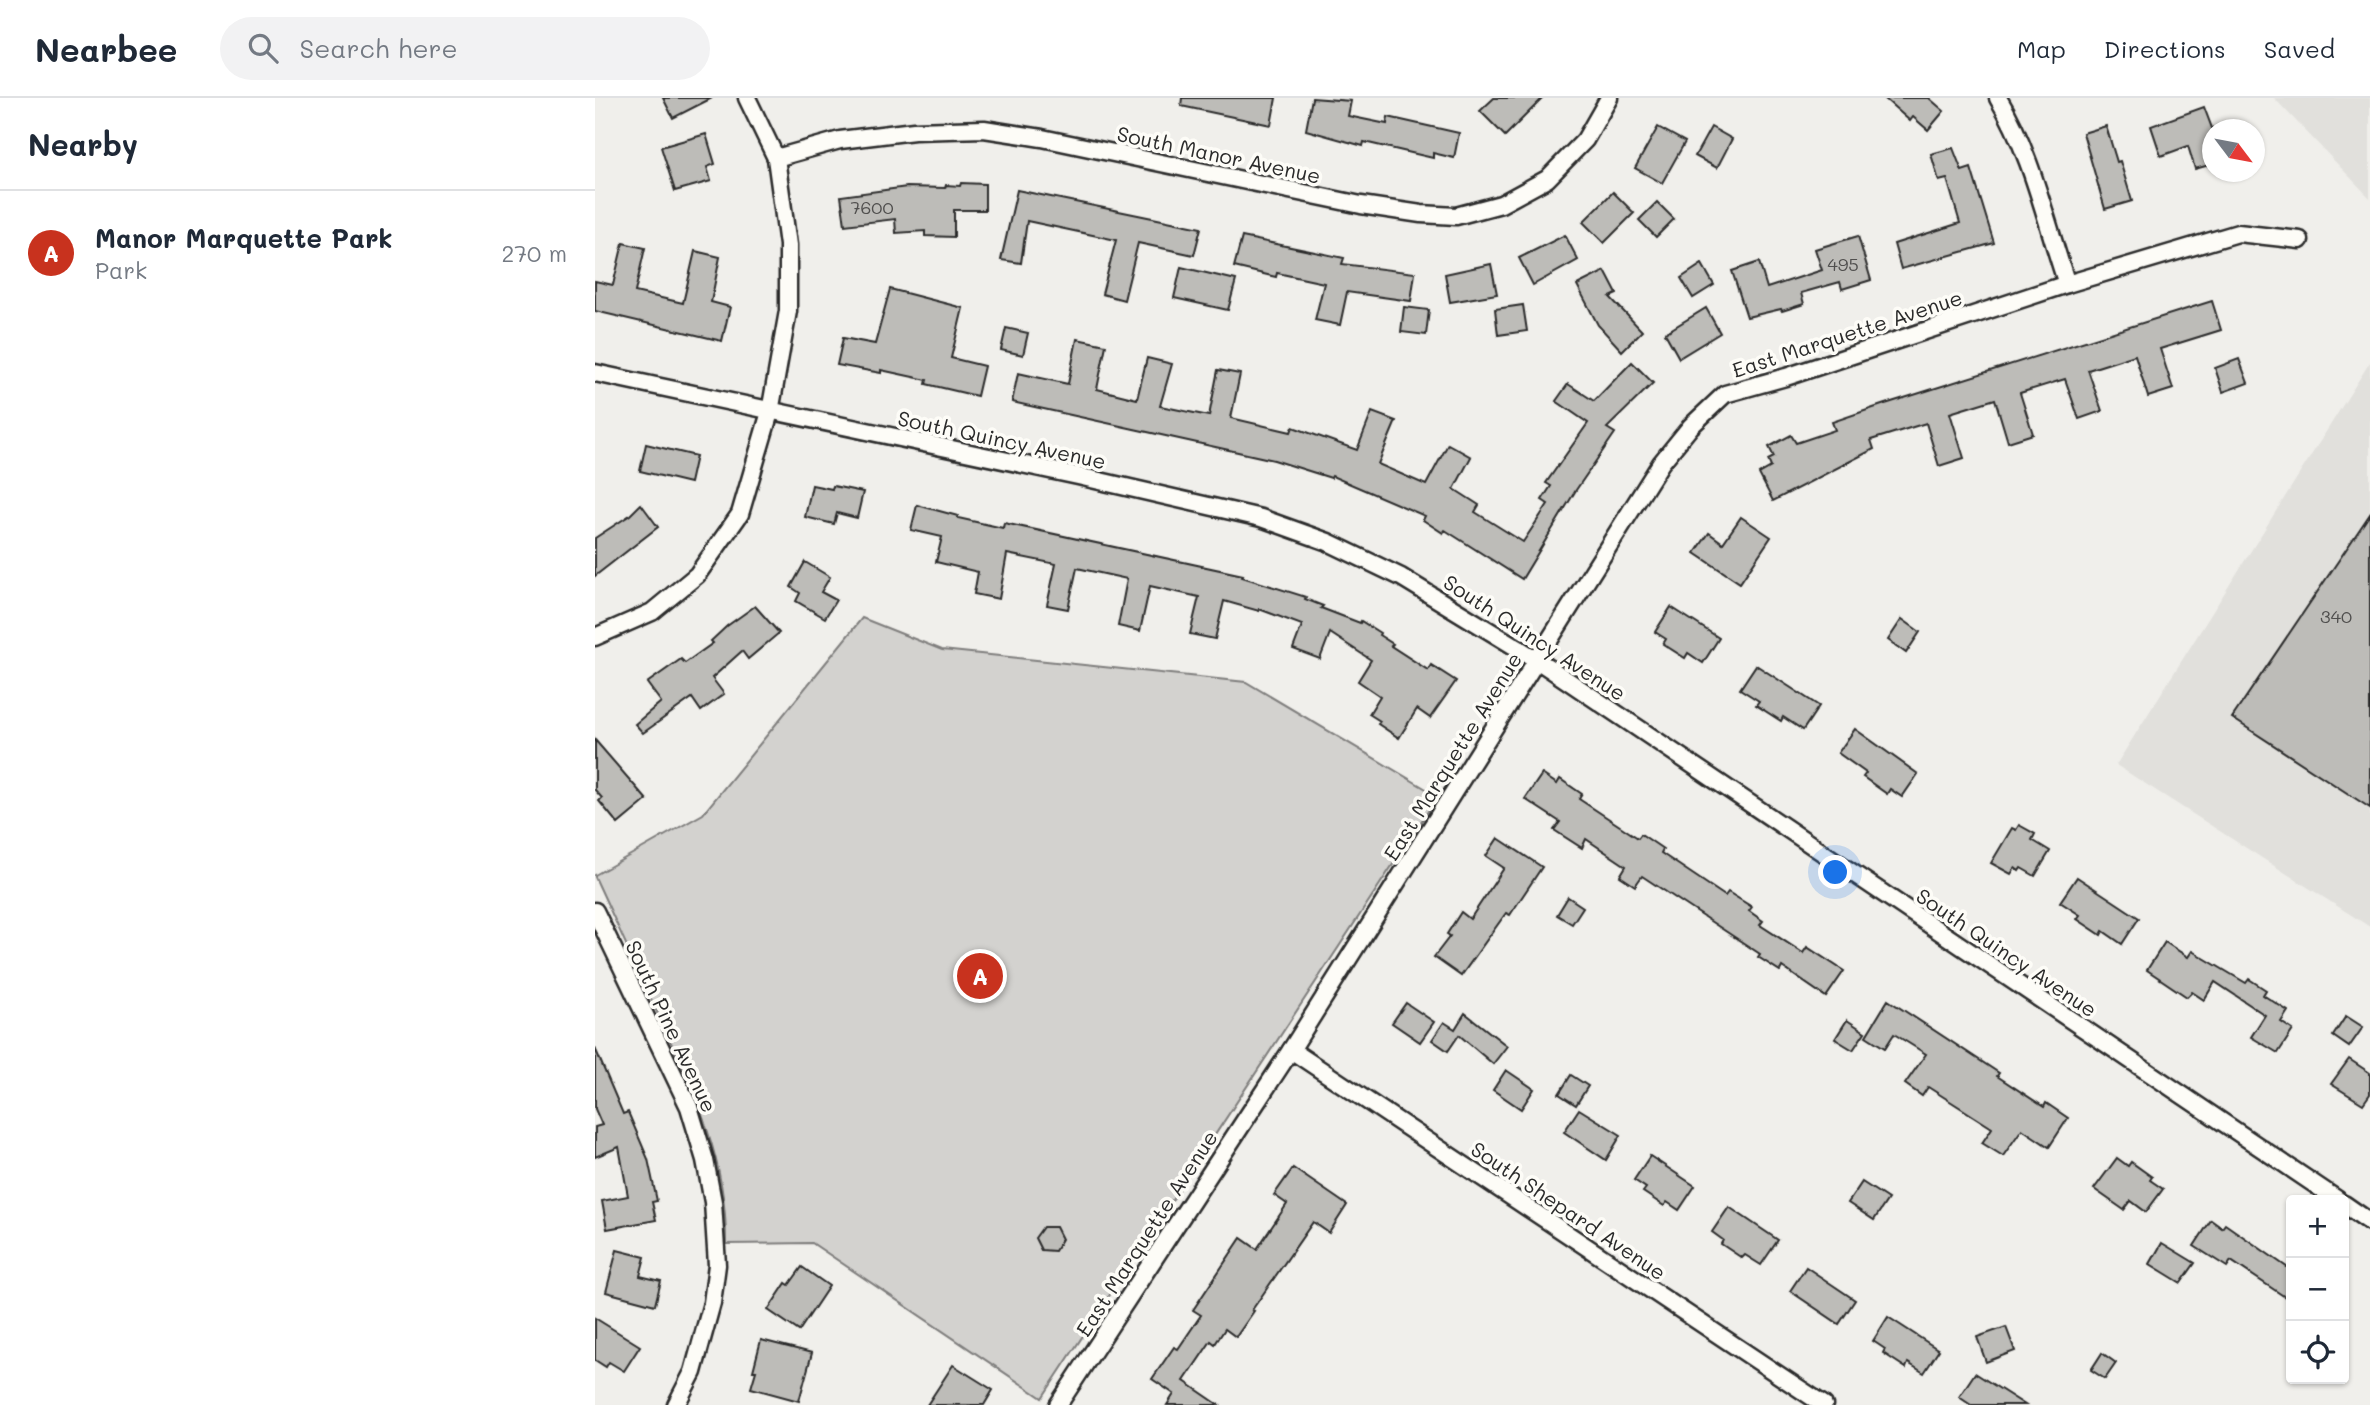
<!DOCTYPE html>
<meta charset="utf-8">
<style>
body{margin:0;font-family:Mali,sans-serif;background:#f2f2f3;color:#1f2937}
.controls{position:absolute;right:21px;bottom:21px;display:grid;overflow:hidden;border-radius:7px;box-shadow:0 2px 5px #0004}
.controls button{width:63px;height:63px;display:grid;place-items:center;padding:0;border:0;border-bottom:2px solid #e0e1e3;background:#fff;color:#1f2937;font:35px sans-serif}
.compass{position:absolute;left:1607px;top:21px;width:63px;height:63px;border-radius:50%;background:#fff;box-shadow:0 2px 5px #0004;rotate:122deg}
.you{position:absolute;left:1241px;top:775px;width:24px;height:24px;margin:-18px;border:5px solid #fff;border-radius:50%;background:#1a73e8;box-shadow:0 0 0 10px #1a73e833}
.badge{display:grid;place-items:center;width:46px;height:46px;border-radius:50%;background:#c8321e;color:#fff;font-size:23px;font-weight:700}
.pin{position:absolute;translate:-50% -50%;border:4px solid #fff;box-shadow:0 2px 7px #0006}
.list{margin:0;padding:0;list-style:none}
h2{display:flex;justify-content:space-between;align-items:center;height:91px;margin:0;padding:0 28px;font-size:30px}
h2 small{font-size:23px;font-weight:400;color:#747a83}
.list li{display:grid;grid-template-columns:46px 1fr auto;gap:21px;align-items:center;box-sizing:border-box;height:126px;padding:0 28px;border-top:2px solid #e0e1e3}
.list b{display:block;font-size:26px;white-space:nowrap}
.list p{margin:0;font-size:23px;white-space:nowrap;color:#747a83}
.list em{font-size:23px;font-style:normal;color:#747a83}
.icon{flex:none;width:38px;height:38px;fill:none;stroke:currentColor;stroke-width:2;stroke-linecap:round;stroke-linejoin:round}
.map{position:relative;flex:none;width:1775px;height:1307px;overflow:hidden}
header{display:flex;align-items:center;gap:42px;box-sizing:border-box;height:98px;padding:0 35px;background:#fff;border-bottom:2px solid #e0e1e3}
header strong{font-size:33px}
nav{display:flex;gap:38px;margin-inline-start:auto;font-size:24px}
.search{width:490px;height:63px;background:#f2f2f3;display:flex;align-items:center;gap:18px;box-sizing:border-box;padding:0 24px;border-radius:38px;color:#747a83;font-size:26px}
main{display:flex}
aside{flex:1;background:#fff}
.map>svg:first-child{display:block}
.built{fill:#e1e0dc}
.green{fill:#d3d2cf;stroke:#7f7e7d;stroke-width:2}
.building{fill:#bdbcb8;stroke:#2b2b2b;stroke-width:2}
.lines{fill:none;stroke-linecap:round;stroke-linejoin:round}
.street-casing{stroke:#2b2b2b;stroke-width:21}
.street{stroke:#fdfcf7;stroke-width:16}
.labels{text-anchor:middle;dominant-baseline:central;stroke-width:7;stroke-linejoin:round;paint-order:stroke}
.number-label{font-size:18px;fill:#504f4e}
.street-label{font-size:21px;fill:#2b2b2b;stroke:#fdfcf7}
</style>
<header>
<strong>Nearbee</strong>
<div class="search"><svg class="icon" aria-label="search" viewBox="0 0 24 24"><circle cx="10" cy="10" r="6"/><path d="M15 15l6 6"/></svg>Search here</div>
<nav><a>Map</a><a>Directions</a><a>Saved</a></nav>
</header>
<main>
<aside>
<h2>Nearby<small></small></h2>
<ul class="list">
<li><span class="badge">A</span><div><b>Manor Marquette Park</b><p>Park</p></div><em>270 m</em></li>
</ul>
</aside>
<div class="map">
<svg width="1775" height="1307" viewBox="0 0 1775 1307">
<rect width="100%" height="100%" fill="#f0efeb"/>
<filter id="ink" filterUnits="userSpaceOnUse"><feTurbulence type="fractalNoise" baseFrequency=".0143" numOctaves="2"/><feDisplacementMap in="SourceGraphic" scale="14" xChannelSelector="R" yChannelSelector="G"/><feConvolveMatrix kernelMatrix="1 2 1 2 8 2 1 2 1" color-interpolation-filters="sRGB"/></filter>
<g filter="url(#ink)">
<g class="built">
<polygon points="1679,0 1775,0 1775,100"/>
<polygon points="1775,264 1775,829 1521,667"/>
</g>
<path class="green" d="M267 520 347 552 651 584 843 698 447 1300 217 1145 131 1146C132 1061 100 996 65 921 44 874 22 827 0 779V777L108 716Z"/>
<g class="building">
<polygon points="68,0 117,0 78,20"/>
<polygon points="587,0 681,0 676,27 586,8"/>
<polygon points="717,0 756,3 753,18 792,26 793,19 864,35 859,60 838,55 838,60 769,44 768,48 711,32"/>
<polygon points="899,0 948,0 910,38 885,13"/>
<polygon points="1289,0 1334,0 1349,13 1333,32 1318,19 1315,23"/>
<polygon points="1609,9 1618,33 1618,66 1600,71 1593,48 1566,58 1556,28"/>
<polygon points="1511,28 1522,64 1525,63 1537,103 1510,111 1488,35"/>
<polygon points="1063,29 1090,44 1067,85 1040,70"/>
<polygon points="1116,29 1137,41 1122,70 1100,58"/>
<polygon points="111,36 120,66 112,69 116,83 80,93 66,49"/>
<polygon points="1358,50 1367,73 1376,70 1399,145 1306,171 1299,146 1365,125 1352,81 1344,83 1336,56"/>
<polygon points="366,85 390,86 390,112 359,112 359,139 330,138 330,133 301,135 300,121 250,127 246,98 312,89 350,90 351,87 365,88"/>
<polygon points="422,92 606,130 599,157 543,145 529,202 507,196 521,142 432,123 426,165 406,162"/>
<polygon points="1018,94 1039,115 1009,145 988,124"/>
<polygon points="1062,104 1079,121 1061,139 1044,122"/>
<polygon points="970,137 983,162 938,187 924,160"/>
<polygon points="1263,138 1276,182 1247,191 1245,184 1206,195 1209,206 1187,213 1186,211 1152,219 1137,173 1164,164 1172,190 1227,172 1220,151"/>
<polygon points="647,139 749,160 747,166 820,175 816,203 752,194 745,227 720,222 729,185 682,175 681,179 639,169"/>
<polygon points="28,145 50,150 40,194 88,205 100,153 125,159 116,204 135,209 127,243 0,213 0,183 18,187"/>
<polygon points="896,166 902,196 855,204 850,176"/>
<polygon points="1107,166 1119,187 1098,200 1086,180"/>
<polygon points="586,169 641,182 633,212 579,200"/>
<polygon points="1010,173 1022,196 1015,199 1047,233 1027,253 1003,227 982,187"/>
<polygon points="295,191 368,210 356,260 389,268 382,298 331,286 332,282 286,272 286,275 242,267 248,240 280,246"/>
<polygon points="1617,203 1626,232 1565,251 1578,291 1553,299 1540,257 1493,272 1507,313 1484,321 1470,281 1425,295 1438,336 1413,344 1400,301 1355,315 1369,360 1344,368 1331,325 1276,342 1279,351 1178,403 1164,376 1176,369 1173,362 1179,359 1174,349 1196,337 1201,345 1240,332 1237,324 1287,307"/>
<polygon points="928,207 932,233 903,237 900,211"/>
<polygon points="809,209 834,212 831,237 806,234"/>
<polygon points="1111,210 1125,235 1084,260 1070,235"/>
<polygon points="411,230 433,235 428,257 406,252"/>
<polygon points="482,241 511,247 502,291 542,301 552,260 577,266 565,308 614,318 623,272 645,276 636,320 696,334 698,329 762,352 777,314 801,323 783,366 831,387 853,346 876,359 859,391 884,407 880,414 928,444 953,406 947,402 956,388 951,385 993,325 961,303 973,286 999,303 1037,264 1058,285 1012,330 1020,335 981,392 927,481 850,432 848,435 828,422 830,418 737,378 736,380 679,362 417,304 423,275 473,286"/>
<polygon points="1644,261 1653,285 1628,294 1620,270"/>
<polygon points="51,346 101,358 95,385 45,373"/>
<polygon points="217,387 237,391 238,388 268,394 262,420 242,415 239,426 210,419"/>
<polygon points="46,406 63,429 0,478 0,440 35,417"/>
<polygon points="322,407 363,418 363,420 408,430 409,425 648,477 647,479 711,499 710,501 728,508 726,510 765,525 766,523 785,535 784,537 798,546 796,548 833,572 836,567 861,583 835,620 822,611 804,640 783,626 785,623 774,616 785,598 763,583 776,562 735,535 725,561 698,551 707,527 664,511 664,513 629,503 620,541 595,536 604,499 555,488 545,533 523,528 532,481 482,470 473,511 452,507 461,466 412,456 404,501 379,496 383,474 341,464 347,439 316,432"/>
<polygon points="1775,416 1775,710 1637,620"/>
<polygon points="1146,419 1176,439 1145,485 1100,455 1114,435 1128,445"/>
<polygon points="210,464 235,479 226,494 241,502 230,520 201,503 205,495 196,489"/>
<polygon points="160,508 184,535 153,561 147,553 117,580 129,596 106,613 97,600 48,635 40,626 66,604 52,585 86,561 90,565 118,545 116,543 132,528"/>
<polygon points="1076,509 1124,540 1108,565 1093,555 1090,560 1068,546 1071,541 1060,534"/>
<polygon points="1307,521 1325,534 1311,555 1293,542"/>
<polygon points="1161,567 1224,608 1208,632 1188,619 1186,623 1161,607 1164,603 1145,591"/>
<polygon points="1260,631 1323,676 1307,699 1295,691 1292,696 1268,679 1271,675 1243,655"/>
<polygon points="0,642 52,702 23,726 4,703 7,700 0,692"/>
<polygon points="947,676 962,686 965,681 987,696 984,701 1043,740 1046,736 1068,751 1066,755 1130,798 1133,794 1157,809 1154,813 1168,823 1165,827 1208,855 1212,849 1249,873 1231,899 1187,869 1185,873 1163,859 1165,856 1047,778 1040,788 1025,778 1031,768 991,741 987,750 959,732 965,724 930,701"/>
<polygon points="1424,727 1440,736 1437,742 1455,753 1440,778 1426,770 1424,773 1420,770 1416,776 1396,765 1417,730 1421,732"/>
<polygon points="903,740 947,769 915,817 911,815 866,878 839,859 855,838 852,836 866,814 875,821 909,770 891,758"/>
<polygon points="1482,779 1544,820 1527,846 1508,833 1506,837 1482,821 1485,817 1465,804"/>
<polygon points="973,799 988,809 977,826 962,817"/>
<polygon points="1570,844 1593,859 1597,853 1651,885 1654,881 1671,892 1668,897 1693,913 1686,924 1698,932 1683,955 1656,939 1670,917 1620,884 1609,902 1597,894 1592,899 1552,872"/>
<polygon points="1293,902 1404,975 1402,978 1449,1009 1451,1005 1473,1020 1454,1049 1427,1031 1408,1058 1387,1045 1397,1030 1333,989 1327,998 1310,986 1331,956 1299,936 1290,950 1271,938"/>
<polygon points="811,905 839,924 825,944 797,925"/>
<polygon points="870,915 912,948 898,966 864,937 853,953 837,942 849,924 860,931"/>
<polygon points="1751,918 1768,929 1754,949 1738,938"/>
<polygon points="1252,922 1270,934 1258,952 1240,941"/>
<polygon points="0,950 28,1016 33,1014 53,1061 62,1103 57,1104 61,1122 12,1131 7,1103 33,1098 24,1049 0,1059 0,1029 7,1027 0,1011"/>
<polygon points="1754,961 1775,975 1775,996 1768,1006 1736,986"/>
<polygon points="911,972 939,991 926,1011 898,992"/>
<polygon points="976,977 993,988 981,1007 964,996"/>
<polygon points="984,1011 1026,1037 1011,1062 969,1034"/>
<polygon points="1055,1058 1100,1088 1084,1112 1072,1104 1069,1108 1048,1094 1051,1090 1039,1082"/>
<polygon points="1522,1060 1533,1068 1536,1064 1557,1079 1555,1082 1568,1091 1551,1114 1536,1103 1529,1112 1499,1091"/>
<polygon points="698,1070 752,1107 734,1135 718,1124 657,1212 659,1213 641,1239 630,1231 620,1246 616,1243 589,1283 624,1307 572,1307 579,1296 557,1281 579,1249 583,1251 606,1217 598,1212 646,1140 662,1151 692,1106 679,1097"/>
<polygon points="1267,1084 1293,1101 1279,1122 1253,1105"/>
<polygon points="1134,1109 1183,1142 1166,1167 1150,1157 1147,1160 1126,1146 1128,1142 1117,1134"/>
<polygon points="1616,1122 1627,1130 1630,1126 1696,1172 1696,1203 1636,1163 1632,1169 1599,1148"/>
<polygon points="448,1129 461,1129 467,1141 460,1153 446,1152 440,1140"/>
<polygon points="1567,1145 1600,1165 1586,1185 1555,1166"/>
<polygon points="22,1152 50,1159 45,1178 66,1183 60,1207 11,1194"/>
<polygon points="207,1169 234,1188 204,1233 173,1212 191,1185 194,1187"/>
<polygon points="1211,1169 1260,1202 1244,1226 1195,1193"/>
<polygon points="1293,1219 1344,1252 1329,1275 1313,1265 1311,1270 1288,1255 1290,1251 1278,1243"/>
<polygon points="0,1220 45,1248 29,1273 14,1264 11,1269 0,1262"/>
<polygon points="1411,1229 1420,1253 1391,1264 1382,1239"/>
<polygon points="166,1242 217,1255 204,1303 156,1290 161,1273 158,1273"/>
<polygon points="1507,1255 1521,1265 1510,1281 1496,1272"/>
<polygon points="358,1267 398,1292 389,1307 332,1307"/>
<polygon points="1380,1275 1430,1307 1376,1307 1364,1299"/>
</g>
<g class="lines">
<defs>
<g id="street">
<path d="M1403 0C1437 56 1451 125 1472 186"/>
<polyline points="181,60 245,42 319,33 389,31 447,40 766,107 826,116 861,118 906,106 952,81 990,42 1014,0"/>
<polyline points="0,275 483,378 666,420 733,444 806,479 942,562 1743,1102"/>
<polyline points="0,539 57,514 102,477 145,416 175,314 193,213 193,147 181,60 152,0"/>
<polyline points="0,813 94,1009 110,1062 118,1104 122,1167 117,1205 98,1274 81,1307"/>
<polyline points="696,952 1229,1307"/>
<polyline points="1749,1106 1775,1124"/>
<polyline points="463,1307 696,952 1066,365 1096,328 1130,296 1191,279 1472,186 1643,135 1705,142"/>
</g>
</defs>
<use href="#street" class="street-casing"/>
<use href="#street" class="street"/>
</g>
</g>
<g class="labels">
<g class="number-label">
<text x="277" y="109">7600</text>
<text x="1248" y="166">495</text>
<text x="1741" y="518">340</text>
</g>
<g class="street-label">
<text transform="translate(624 56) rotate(12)">South Manor Avenue</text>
<text transform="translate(1252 235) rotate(-18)">East Marquette Avenue</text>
<text transform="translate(407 341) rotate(12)">South Quincy Avenue</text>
<text transform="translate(940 539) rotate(33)">South Quincy Avenue</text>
<text transform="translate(857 658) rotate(-58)">East Marquette Avenue</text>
<text transform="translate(1412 854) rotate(34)">South Quincy Avenue</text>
<text transform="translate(77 928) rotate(65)">South Pine Avenue</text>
<text transform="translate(974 1112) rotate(34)">South Shepard Avenue</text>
<text transform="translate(551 1135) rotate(-57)">East Marquette Avenue</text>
</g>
</g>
</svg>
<div class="controls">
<button>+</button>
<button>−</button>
<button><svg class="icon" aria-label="locate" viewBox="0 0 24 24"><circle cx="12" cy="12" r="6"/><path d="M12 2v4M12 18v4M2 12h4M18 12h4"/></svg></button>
</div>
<svg class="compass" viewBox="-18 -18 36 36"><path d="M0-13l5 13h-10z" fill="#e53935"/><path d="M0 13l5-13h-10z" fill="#747a83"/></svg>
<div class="you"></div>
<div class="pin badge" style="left:385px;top:878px">A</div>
</div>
</main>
